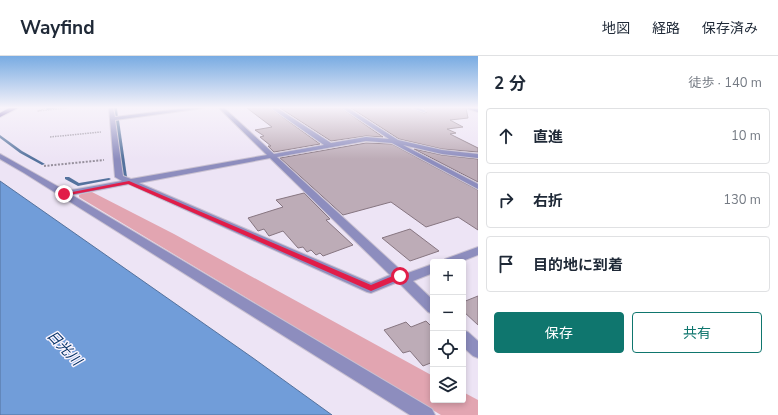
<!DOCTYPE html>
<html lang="ja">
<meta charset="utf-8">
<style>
body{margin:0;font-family:"Nunito Sans","Noto Sans JP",sans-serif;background:#f2f2f3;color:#1f2937}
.controls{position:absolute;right:12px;bottom:12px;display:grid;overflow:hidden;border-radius:4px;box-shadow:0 2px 6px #0003}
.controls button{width:36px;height:36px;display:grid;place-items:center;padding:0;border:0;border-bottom:1px solid #e0e1e3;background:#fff;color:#1f2937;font:20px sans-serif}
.stop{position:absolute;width:12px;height:12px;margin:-9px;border:3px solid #e11d48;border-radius:50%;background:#fff}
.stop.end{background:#e11d48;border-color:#fff;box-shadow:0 1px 4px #0008}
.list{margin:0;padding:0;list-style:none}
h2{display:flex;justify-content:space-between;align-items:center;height:52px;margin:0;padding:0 16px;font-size:17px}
h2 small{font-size:13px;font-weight:400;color:#747a83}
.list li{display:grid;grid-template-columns:26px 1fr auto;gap:12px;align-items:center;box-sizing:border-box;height:56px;margin:0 8px 8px;padding:0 8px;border:1px solid #e0e1e3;border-radius:4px}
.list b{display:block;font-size:15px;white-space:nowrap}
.list em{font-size:13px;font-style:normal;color:#747a83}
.actions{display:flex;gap:8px;padding:12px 16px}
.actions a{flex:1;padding:9px 0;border:1px solid #0f766e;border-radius:4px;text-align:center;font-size:14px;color:#0f766e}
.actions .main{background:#0f766e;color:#fff}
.icon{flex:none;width:22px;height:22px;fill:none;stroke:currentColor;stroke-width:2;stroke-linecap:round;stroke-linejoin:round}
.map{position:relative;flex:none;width:478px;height:359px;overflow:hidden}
header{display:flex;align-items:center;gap:24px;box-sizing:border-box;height:56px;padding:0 20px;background:#fff;border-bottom:1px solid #e0e1e3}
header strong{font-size:19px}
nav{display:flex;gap:22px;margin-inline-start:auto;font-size:14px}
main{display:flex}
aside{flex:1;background:#fff}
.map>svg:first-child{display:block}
.green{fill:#e2a5b1}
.water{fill:#719dd9;stroke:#54729d}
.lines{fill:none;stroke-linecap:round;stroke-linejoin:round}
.stream{fill:#54729d;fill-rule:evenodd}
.building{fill:#bdacb7;stroke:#877681}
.lane-casing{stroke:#c9c1d1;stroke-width:2}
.street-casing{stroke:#c9c1d1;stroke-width:2}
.secondary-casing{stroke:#c9c1d1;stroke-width:2}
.highway-casing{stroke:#c9c1d1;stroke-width:2}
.path-far1{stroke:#97909d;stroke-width:1.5;stroke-dasharray:1.5 1;stroke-linecap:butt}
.path{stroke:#97909d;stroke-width:2;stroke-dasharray:2 1.5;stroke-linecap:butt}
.lane{fill:#8d8dbe;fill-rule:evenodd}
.street{fill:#8d8dbe;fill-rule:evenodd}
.secondary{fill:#6360a7;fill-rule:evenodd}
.highway{fill:#331c84;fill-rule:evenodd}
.route{fill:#e11d48}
.labels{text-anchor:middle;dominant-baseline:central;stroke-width:3;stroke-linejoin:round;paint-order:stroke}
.near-water-label{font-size:14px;font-style:italic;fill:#033065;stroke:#f8f3fd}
</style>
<header>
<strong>Wayfind</strong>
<nav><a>地図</a><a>経路</a><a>保存済み</a></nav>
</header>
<main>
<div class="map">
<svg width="478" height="359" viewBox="0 0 478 359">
<rect width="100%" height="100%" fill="#ede4f5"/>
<polygon class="green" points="93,134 92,136 174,178 433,320 433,344 463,344 463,336 478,344 478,359 441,359 79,141 79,139 86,135"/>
<polygon class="water" points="0,125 253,302 332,359 0,359"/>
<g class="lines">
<g class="stream">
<polygon points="46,52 58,52 47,54"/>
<polygon points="114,52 117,52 118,63 115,62"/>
<polygon points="117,63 119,64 127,121 125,122 123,121 115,64"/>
<polygon points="0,79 22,95 45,108 42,109 20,97 0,82"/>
<polygon points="65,121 69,121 79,127 109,122 111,123 109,124 78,130 65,123"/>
</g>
</g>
<g class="building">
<polygon points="247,52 270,52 320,88 274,96 268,90 271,90 260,81 264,80 255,74 272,71"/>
<polygon points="280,52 341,52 383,81 366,80 331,85"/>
<polygon points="351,52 411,52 424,57 427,56 424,52 466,52 468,62 450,64 463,71 447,73 456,77 450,78 478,92 478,96 442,93 399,83"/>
<polygon points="366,87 392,88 478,134 478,174 458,161 426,171 391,146 343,159 280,102"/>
<polygon points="414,93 442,99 478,103 478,126"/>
<polygon points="304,137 330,163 326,164 353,189 323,200 320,197 316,199 311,194 307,196 303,191 298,192 283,175 269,180 264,173 258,175 248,162 283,151 276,144"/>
<polygon points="410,173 439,195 410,205 382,182"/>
<polygon points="478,240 478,269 463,255 463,246"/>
<polygon points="426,265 433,272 433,306 423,310 410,295 403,297 384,274 406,266 411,271"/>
</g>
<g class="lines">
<defs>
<polygon id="lane" points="419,52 426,55 424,56 412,52"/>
<g id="street">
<path d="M109 52H113L115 61 187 52H204L115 64 123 120 131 123 267 99 219 52H224L274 98 324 89 271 52H277L331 87 366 81 389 83 342 52H348L398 84 442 94 478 98V102L442 98 403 89 478 128V133L392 87 366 85 277 101 405 218 433 208V217L413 225 433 244V258L428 256 398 226 371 237 367 236 129 128 72 139 432 353 435 359H410L24 117 0 103V98L2 99 66 135 122 125 115 121ZM270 102 390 219 371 227 139 127Z"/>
<polygon points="478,191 478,199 460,206 443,206 445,203"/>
<polygon points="463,274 468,276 478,285 478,302 473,300 463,291"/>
</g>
<polygon id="secondary" points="468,52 478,53 478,56 468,53"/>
<polygon id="highway" points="9,52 18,52 0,61 0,57"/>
</defs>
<use href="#lane" class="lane-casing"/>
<use href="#street" class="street-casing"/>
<use href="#secondary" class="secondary-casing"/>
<use href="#highway" class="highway-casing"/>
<g class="path-far1">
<polyline points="45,52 38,55 68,52"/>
<polyline points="50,81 101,76"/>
</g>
<polyline class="path" points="44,110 104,104"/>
<use href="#lane" class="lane"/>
<use href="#street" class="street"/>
<use href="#secondary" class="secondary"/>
<use href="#highway" class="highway"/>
</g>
<linearGradient id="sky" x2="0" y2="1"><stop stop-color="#78abe2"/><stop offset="0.5" stop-color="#f7f3fa"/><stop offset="1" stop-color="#f7f3fa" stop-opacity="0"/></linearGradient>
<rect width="478" height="103" fill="url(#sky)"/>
<polygon class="route" points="129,125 371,229 400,217 403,220 402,222 371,235 128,128 64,140 62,138"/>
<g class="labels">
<g class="near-water-label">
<text transform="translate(64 292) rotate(46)">日光川</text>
</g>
</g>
</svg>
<div class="controls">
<button>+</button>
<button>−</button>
<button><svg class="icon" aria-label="locate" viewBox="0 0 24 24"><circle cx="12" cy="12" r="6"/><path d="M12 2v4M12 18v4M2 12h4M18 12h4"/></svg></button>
<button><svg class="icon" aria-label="layers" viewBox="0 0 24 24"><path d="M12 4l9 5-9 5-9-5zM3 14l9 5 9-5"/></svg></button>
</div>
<div class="stop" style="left:400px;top:220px"></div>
<div class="stop end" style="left:64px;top:138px"></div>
</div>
<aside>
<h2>2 分<small>徒歩 · 140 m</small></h2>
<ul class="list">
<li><svg class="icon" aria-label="ahead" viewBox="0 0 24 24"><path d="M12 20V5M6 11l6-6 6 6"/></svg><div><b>直進</b></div><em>10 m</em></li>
<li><svg class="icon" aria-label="right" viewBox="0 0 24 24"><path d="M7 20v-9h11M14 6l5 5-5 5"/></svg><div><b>右折</b></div><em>130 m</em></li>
<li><svg class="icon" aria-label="arrive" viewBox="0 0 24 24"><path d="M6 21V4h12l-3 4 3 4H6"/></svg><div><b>目的地に到着</b></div></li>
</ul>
<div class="actions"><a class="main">保存</a><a>共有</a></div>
</aside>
</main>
